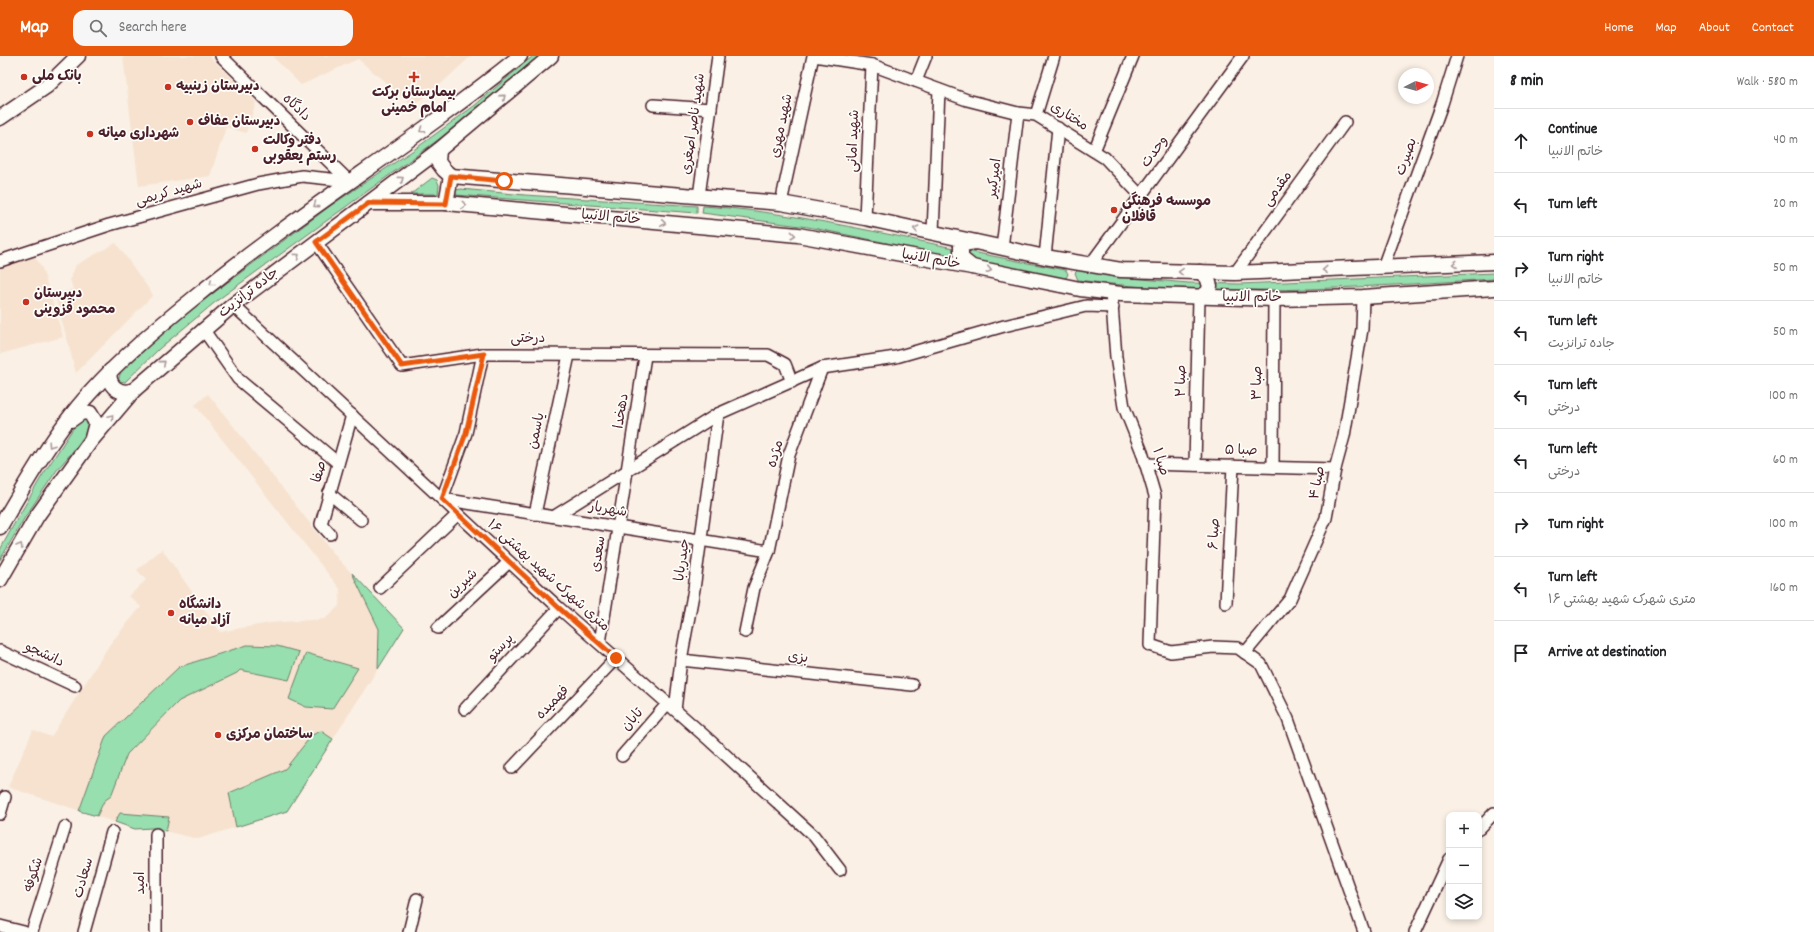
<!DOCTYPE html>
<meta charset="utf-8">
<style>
body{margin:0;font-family:Dekko,"Playpen Sans Arabic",sans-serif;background:#f6f6f6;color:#202124}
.controls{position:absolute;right:12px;bottom:12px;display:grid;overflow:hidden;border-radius:8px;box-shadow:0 2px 6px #0003}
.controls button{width:36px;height:36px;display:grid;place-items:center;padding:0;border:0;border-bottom:1px solid #e0e0e0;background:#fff;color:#202124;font:20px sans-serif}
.compass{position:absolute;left:1398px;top:12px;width:36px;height:36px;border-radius:50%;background:#fff;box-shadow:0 2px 6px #0003;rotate:84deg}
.stop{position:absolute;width:12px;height:12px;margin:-9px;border:3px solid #ea580c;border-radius:50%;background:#fff}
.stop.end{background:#ea580c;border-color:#fff;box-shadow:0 1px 4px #0008}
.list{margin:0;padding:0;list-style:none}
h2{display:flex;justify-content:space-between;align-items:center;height:52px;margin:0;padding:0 16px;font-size:17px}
h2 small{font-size:13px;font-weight:400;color:#757577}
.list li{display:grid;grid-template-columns:26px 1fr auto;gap:12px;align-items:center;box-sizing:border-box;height:64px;padding:0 16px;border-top:1px solid #e0e0e0}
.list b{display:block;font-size:15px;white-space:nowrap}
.list p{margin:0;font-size:13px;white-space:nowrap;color:#757577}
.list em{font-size:13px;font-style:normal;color:#757577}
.icon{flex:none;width:22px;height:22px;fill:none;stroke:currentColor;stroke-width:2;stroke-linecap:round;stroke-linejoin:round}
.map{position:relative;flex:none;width:1494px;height:876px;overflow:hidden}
header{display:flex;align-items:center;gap:24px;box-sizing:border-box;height:56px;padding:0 20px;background:#ea580c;color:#fff}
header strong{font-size:19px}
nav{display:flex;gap:22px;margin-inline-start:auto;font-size:14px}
.search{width:280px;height:36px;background:#f6f6f6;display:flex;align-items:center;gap:10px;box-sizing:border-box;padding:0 14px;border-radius:12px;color:#757577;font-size:15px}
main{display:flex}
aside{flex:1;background:#fff}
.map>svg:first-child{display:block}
.built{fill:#f6e2cf}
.green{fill:#97dfae;stroke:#707f6c}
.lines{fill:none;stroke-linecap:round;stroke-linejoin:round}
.minor-casing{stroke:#4a1f2b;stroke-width:14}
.major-casing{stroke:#4a1f2b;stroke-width:17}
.minor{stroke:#fdfcf7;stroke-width:11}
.major{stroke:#fdfcf7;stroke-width:14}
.oneway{stroke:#ac999b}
.route{stroke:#ea580c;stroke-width:5}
.poi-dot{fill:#c8321e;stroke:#fdfcf7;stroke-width:1.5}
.labels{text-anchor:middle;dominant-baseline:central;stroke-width:3.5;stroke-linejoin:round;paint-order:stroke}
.poi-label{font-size:14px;font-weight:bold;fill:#4a1f2b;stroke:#fdfcf7;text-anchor:start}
.street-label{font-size:14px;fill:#4a1f2b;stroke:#fdfcf7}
</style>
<header>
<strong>Map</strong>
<div class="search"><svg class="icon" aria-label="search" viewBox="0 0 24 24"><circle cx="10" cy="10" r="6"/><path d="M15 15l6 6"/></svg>Search here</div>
<nav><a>Home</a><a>Map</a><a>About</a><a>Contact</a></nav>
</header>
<main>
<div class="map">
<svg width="1494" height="876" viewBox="0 0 1494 876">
<rect width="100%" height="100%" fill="#faf0e5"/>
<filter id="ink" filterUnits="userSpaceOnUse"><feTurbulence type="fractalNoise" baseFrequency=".025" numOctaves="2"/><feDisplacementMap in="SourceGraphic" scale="8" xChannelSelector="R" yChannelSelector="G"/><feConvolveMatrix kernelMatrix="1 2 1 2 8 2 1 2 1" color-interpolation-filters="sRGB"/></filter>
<g filter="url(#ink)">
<g class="built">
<polygon points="123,0 209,0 256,46 246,77 226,71 210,120 139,130"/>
<polygon points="275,0 471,0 442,27 413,50 358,3 301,29 274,2"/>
<polygon points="116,187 153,239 76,317 55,239 73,233 70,223 76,209"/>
<polygon points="35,201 42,212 63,281 0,298 0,211"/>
<polygon points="208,338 338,503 404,572 287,755 198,783 152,772 135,773 8,731 33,674 51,681 110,588 141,551 129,540 146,524 137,514 162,493 220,576 270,567 325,563 339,550 340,533 195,349"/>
</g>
<g class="green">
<polygon points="533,0 542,0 457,70 219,243 160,292 125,326 118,325 121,315 181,261 330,150 415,93 474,50"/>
<polygon points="432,122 437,124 439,129 438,138 411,138"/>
<polygon points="461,133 525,139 697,150 697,157 456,139 456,134"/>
<path d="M703 150C768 154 832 167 897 180 953 192 1009 204 1066 214L1068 218 1066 222H1060L808 171 702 157Z"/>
<path d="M1078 214 1118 221 1189 227 1240 228 1494 217V223C1355 231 1216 243 1078 224L1075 217Z"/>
<polygon points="82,363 90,363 88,377 57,414 25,461 0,504 0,494 13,470 42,420 76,368"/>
<polygon points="352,517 404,572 378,613 379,573"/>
<polygon points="247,589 277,590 299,596 289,624 240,614 237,617 179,645 127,698 111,740 104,745 97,760 79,755 106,680 179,611"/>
<polygon points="306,597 358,612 332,653 306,651 289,643"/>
<polygon points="321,675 333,683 287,755 236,771 229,737 285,713 312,679"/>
<polygon points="120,757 169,761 166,775 152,772 135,773 115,766"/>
</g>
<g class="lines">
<defs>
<g id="minor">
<polyline points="221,0 349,125"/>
<polyline points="814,0 872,9 967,44 1018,57 1036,59 1105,102 1142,141"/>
<polyline points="916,25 926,0"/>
<polyline points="653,49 711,53"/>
<polyline points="1036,59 1054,0"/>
<polyline points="1094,95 1133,0"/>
<polyline points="699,140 718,0"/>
<polyline points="781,147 813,0"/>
<polyline points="865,162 872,9"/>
<polyline points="933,176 939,34"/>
<polyline points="316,186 402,310 483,298 768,299 785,308 792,326"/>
<polyline points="1002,192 1018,57"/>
<polyline points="1045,201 1058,72"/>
<polyline points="0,205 109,169 258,128 302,120 349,125"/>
<polyline points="1090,209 1243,0"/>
<polyline points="1383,211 1442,48 1457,0"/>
<polyline points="1235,217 1345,66"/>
<polyline points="1111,236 1116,301 1124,351 1142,396 1155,440 1150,589 1171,596 1213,591 1238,592 1261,608 1288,663 1364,876"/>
<polyline points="233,249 559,552 707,682 814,780 840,814"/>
<polyline points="203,273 238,323 338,407"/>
<polyline points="483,298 466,377 442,443 769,495"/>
<polyline points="1145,408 1335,413"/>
<polyline points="1195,409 1199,242"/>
<polyline points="1273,411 1274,243"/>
<polyline points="329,437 361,464"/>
<polyline points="535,458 569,299"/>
<polyline points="555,460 718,358 822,312 896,301 1004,270 1086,250 1113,251"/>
<polyline points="330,478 321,468 352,359"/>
<polyline points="380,532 458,458"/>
<polyline points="1226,547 1233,410"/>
<polyline points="438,572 509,506"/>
<polyline points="745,576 754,532 769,495 789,399 822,312"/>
<polyline points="600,587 645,300"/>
<polyline points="0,595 75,630"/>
<polyline points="1245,597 1290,543 1326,462 1335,413 1344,380 1362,273 1363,241"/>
<polyline points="681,604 912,629"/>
<polyline points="465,653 559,552"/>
<polyline points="675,654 681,604 694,533 718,358"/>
<polyline points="622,700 668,647"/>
<polyline points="512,712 616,602"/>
<polyline points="0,758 5,741"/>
<polyline points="1479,773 1494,757"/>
<polyline points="0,870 24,876"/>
<polyline points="32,876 65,771"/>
<polyline points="84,876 112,776"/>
<polyline points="156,876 156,778"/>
<polyline points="409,876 417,843"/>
<polyline points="1415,876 1449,803"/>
</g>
<g id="major">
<polyline points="0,62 47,30 78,0"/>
<polyline points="439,94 438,106 444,114 451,120 781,147 865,162 1045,201 1121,214 1235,217 1494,206"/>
<polyline points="369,147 446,147 798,179 972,211 1080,233 1121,238 1274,243 1363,241 1494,232"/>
<polyline points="446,147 451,120"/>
<polyline points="972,211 961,202 961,191 963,188 975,186"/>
<polyline points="1199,242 1208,236 1210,230 1207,221 1200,216"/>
<path d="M110 315C107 330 120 340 134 334"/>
<polyline points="71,364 82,356 90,357 96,367 92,382"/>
<path d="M0 471C25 428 56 374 89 338 121 302 157 272 194 242 299 156 415 85 520 0"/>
<polyline points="0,524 37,460 90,386 134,334 233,249 439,94 551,0"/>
</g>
</defs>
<use href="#minor" class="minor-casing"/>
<use href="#major" class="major-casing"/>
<use href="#minor" class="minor"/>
<use href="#major" class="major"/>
</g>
<defs><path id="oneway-chevron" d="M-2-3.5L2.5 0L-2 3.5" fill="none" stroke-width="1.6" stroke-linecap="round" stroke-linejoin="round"/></defs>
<g class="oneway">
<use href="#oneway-chevron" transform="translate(503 41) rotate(-40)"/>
<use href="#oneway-chevron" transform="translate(422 74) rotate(145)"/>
<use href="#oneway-chevron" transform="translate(401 123) rotate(-37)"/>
<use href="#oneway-chevron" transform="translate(316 149) rotate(144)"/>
<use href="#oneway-chevron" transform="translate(464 149) rotate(5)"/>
<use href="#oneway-chevron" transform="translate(663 167) rotate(5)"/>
<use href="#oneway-chevron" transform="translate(916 173) rotate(-168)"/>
<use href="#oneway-chevron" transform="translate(793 179) rotate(6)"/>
<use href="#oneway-chevron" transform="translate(297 200) rotate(-37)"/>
<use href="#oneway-chevron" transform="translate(1455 208) rotate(177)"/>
<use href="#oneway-chevron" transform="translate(989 214) rotate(11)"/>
<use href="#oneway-chevron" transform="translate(1325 214) rotate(178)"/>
<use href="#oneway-chevron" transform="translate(1181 216) rotate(-178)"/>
<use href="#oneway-chevron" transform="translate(212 227) rotate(141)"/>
<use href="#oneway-chevron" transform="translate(163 307) rotate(-41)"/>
<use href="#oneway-chevron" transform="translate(111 361) rotate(-50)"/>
<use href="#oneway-chevron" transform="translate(51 389) rotate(123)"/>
<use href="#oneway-chevron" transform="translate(20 490) rotate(-60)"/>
</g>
</g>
<g class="lines" filter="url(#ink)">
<polyline class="route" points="504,125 451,120 446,148 369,147 316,186 402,310 484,298 466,377 442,443 559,552 616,602"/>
</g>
<g class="poi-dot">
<circle cx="24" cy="21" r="4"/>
<path d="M412 15h4v4h4v4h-4v4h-4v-4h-4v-4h4z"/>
<circle cx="168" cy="31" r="4"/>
<circle cx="190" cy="66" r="4"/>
<circle cx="90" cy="78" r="4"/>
<circle cx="255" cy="93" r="4"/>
<circle cx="1114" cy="154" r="4"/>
<circle cx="26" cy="246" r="4"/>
<circle cx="171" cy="557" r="4"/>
<circle cx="218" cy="679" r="4"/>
</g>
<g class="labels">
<g class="poi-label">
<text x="32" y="21">بانک ملی</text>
<text x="176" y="31">دبیرستان زینبیه</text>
<text x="414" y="37" text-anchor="middle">بیمارستان برکت<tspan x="414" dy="16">امام خمینی</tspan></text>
<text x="198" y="66">دبیرستان عفاف</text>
<text x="98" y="78">شهرداری میانه</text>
<text x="263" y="85">دفتر وکالت<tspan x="263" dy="16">رستم یعقوبی</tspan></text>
<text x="1122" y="146">موسسه فرهنگی<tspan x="1122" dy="16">قافلان</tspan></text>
<text x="34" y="238">دبیرستان<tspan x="34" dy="16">محمود قزوینی</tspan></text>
<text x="179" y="549">دانشگاه<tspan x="179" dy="16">آزاد میانه</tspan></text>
<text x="226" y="679">ساختمان مرکزی</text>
</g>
<g class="street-label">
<text transform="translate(296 52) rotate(44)">دادگاه</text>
<text transform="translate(1069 61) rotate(32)">مختاری</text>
<text transform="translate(694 68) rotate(-82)">شهید ناصر اصغری</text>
<text transform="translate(782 70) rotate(-78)">شهید مهری</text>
<text transform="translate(854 85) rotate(-88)">شهید امانی</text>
<text transform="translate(1155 96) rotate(-54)">وحدت</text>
<text transform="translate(1407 101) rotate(-70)">بصيرت</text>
<text transform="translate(995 122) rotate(-83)">امیرکبیر</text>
<text transform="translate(1278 133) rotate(-54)">مقدمی</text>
<text transform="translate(169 137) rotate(-16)">شهید کریمی</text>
<text transform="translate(611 162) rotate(5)">خاتم الانبیا</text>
<text transform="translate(931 204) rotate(10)">خاتم الانبیا</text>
<text transform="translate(249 237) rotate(-38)">جاده ترانزیت</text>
<text x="1252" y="242">خاتم الانبیا</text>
<text x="528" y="283">درختی</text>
<text transform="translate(1182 325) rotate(-89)">صبا ۲</text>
<text transform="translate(1258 327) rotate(-90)">صبا ۳</text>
<text transform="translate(622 355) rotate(-81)">دهخدا</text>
<text transform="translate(537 375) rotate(-78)">یاسمن</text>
<text transform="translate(1241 395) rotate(1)">صبا ۵</text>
<text transform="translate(776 398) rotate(-74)">مژده</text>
<text transform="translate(1160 406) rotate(73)">صبا ۱</text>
<text transform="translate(320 416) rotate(-74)">صفا</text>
<text transform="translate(1318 427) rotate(-79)">صبا ۴</text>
<text transform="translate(608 454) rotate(9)">شهریار</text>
<text transform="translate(1215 478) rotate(-87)">صبا ۶</text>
<text transform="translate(599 498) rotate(-81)">سعدی</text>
<text transform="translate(683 504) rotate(-82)">حیدربابا</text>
<text transform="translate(548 520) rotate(42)">۱۶ متری شهرک شهيد بهشتی</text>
<text transform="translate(463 528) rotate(-43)">شیرین</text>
<text transform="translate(501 592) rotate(-47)">پرستو</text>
<text transform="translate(44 599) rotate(25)">دانشجو</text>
<text transform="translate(798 602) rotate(6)">بزی</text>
<text transform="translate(553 647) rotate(-46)">فهمیده</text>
<text transform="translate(633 664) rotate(-49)">تابان</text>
<text transform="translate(34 819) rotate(-72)">شکوفه</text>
<text transform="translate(84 822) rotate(-74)">سعادت</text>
<text transform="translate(141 827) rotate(-90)">امید</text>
</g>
</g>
</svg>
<div class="controls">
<button>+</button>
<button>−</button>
<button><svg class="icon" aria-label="layers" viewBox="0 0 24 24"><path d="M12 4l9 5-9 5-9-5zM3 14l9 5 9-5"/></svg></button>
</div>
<svg class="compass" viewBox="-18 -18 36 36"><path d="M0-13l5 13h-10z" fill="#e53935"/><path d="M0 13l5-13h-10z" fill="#757577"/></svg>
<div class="stop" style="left:504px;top:125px"></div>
<div class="stop end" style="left:616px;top:602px"></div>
</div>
<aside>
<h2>8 min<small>Walk · 580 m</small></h2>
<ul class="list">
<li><svg class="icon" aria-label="ahead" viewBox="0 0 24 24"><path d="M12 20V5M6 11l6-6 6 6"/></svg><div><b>Continue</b><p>خاتم الانبیا</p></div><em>40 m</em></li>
<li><svg class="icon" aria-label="left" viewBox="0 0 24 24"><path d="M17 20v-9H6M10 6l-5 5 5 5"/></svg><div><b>Turn left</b></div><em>20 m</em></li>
<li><svg class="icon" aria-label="right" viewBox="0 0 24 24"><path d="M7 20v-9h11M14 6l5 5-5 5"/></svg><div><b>Turn right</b><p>خاتم الانبیا</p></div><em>50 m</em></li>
<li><svg class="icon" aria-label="left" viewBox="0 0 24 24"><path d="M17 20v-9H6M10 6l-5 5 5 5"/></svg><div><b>Turn left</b><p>جاده ترانزیت</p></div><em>50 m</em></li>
<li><svg class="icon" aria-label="left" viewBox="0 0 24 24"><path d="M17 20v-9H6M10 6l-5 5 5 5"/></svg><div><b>Turn left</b><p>درختی</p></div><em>100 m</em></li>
<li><svg class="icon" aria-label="left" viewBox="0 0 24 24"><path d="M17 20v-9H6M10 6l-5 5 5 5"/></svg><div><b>Turn left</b><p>درختی</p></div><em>60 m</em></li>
<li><svg class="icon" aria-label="right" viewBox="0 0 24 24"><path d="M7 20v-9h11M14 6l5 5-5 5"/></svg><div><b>Turn right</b></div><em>100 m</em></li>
<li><svg class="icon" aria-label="left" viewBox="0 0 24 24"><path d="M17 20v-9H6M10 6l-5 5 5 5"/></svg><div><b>Turn left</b><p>۱۶ متری شهرک شهيد بهشتی</p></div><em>160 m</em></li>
<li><svg class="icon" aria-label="arrive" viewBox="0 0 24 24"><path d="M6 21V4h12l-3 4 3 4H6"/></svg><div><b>Arrive at destination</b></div></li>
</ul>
</aside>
</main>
